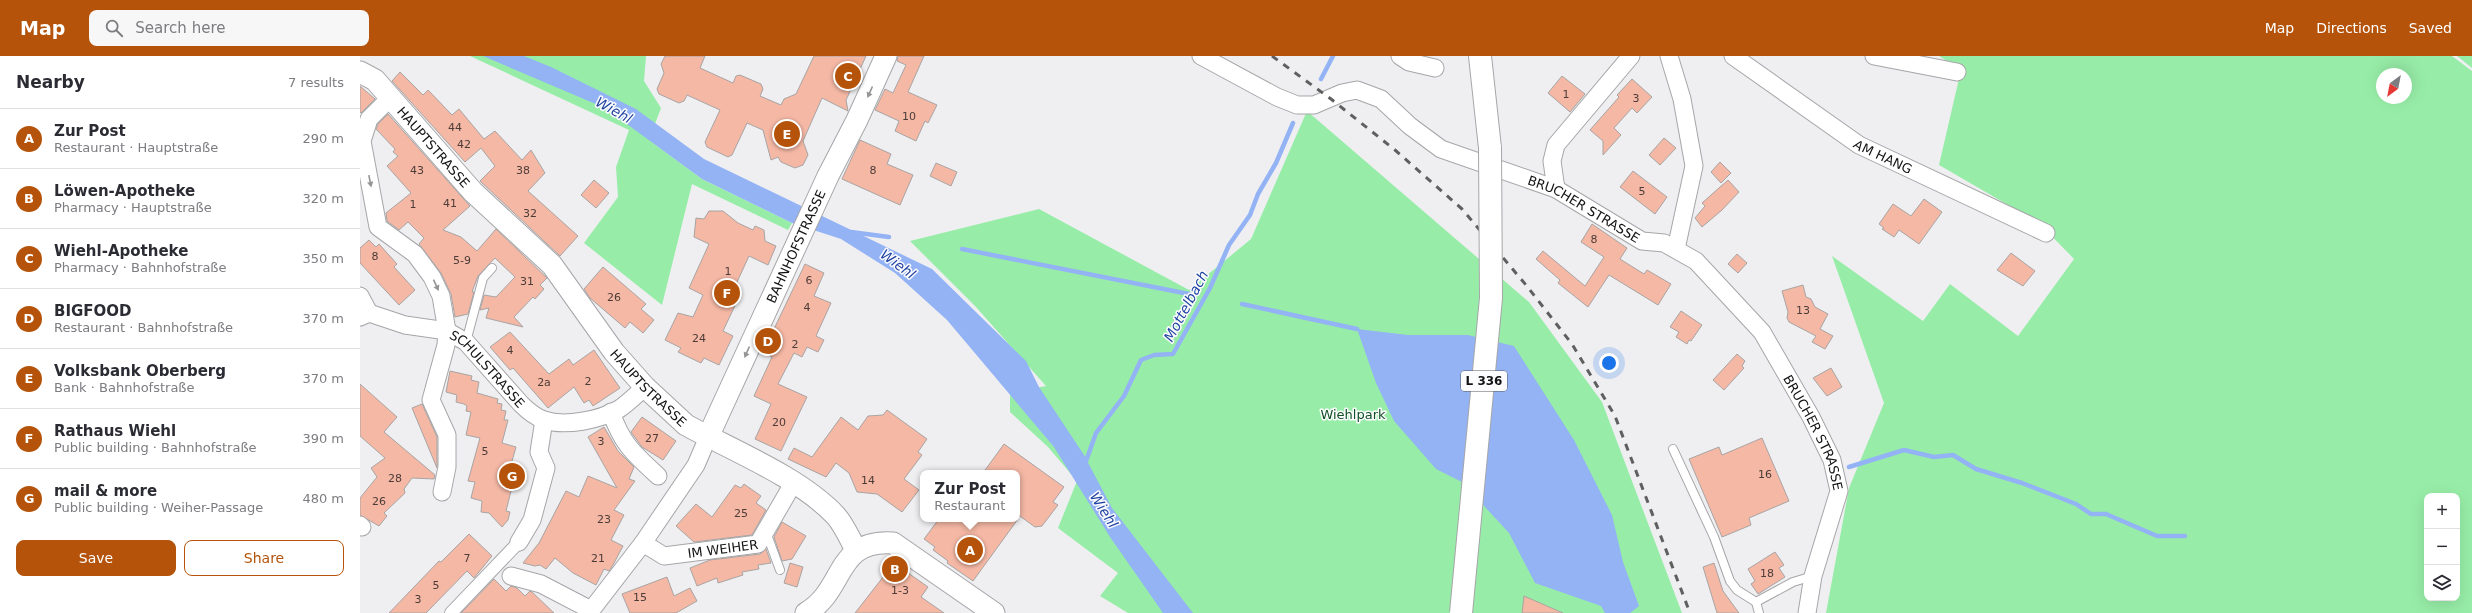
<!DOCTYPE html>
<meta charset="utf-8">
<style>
body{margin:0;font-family:"DejaVu Sans",sans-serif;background:#f7f7f7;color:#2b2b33}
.controls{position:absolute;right:12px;bottom:12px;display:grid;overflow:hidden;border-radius:8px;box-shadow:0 4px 16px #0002}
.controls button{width:36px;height:36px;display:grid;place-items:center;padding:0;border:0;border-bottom:1px solid #e1e1e2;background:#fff;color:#2b2b33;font:20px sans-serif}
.compass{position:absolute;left:2016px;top:12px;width:36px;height:36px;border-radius:50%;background:#fff;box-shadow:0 4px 16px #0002;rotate:212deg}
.you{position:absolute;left:1249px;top:307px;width:14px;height:14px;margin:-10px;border:3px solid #fff;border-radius:50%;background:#1a73e8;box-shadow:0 0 0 6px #1a73e833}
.badge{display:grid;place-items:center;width:26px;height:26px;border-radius:50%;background:#b45309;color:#fff;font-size:13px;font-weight:700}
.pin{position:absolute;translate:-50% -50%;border:2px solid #fff;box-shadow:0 1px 4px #0006}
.popup{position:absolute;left:560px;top:414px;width:100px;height:52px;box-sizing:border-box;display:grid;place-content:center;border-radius:8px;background:#fff;filter:drop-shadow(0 1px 3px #0005);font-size:13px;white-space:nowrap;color:#7c7c81}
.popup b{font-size:15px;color:#2b2b33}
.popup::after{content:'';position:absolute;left:50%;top:100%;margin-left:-8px;border:8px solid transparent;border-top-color:#fff}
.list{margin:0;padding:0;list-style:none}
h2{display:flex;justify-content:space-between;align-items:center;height:52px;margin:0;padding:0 16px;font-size:17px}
h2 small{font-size:13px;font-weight:400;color:#7c7c81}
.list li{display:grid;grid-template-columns:26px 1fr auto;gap:12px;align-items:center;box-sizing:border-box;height:60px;padding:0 16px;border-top:1px solid #e1e1e2}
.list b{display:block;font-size:15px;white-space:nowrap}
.list p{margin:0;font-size:13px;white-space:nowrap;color:#7c7c81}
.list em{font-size:13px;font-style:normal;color:#7c7c81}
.actions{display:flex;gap:8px;padding:12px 16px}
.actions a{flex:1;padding:9px 0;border:1px solid #b45309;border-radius:8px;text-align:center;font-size:14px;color:#b45309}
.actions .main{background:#b45309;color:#fff}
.icon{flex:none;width:22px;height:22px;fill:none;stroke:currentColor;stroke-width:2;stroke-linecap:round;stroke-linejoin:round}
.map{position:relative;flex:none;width:2112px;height:557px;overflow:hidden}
header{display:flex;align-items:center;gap:24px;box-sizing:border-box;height:56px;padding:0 20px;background:#b45309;color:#fff}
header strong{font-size:19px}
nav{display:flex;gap:22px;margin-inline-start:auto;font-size:14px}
.search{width:280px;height:36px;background:#f7f7f7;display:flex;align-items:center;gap:10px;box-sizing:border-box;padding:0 14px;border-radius:8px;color:#7c7c81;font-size:15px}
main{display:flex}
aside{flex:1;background:#fff}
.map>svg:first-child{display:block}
.green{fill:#97eda7;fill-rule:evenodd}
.water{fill:#93b3f5}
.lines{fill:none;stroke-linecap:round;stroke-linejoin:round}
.stream{stroke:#93b3f5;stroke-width:4.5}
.building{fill:#f5b8a5;stroke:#a8a4a3}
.service-casing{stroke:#a6a6a9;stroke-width:10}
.pedestrian-casing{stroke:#a6a6a9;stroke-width:14}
.minor-casing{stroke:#a6a6a9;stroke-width:19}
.tertiary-casing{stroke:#a6a6a9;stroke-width:23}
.primary-casing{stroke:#a6a6a9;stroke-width:24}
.service{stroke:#fff;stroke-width:8}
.pedestrian{stroke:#fff;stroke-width:12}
.minor{stroke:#fff;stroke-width:17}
.tertiary{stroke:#fff;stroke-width:21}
.primary{stroke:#fff;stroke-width:22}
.rail{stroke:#5f5f60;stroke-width:3;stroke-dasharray:7 7;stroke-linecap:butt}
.primary-bridge-casing{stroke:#a6a6a9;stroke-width:24;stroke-linecap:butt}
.primary-bridge{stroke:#fff;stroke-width:22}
.oneway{fill:#959595}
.labels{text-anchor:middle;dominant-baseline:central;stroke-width:3;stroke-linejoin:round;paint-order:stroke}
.number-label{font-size:11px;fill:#4c3c38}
.shield{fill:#fcfcff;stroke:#59595a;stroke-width:1}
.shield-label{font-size:12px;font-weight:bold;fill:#131314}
.street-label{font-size:13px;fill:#131314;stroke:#fcfcff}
.park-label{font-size:13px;fill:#104e23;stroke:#fcfcff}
.water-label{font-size:14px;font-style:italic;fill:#2144a2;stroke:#fcfcff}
</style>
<header>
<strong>Map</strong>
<div class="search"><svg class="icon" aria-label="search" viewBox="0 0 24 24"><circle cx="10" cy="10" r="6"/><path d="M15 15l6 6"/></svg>Search here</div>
<nav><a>Map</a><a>Directions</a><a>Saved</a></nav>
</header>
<main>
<aside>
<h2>Nearby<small>7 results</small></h2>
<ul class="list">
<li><span class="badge">A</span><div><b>Zur Post</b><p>Restaurant · Hauptstraße</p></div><em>290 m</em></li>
<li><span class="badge">B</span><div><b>Löwen-Apotheke</b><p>Pharmacy · Hauptstraße</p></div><em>320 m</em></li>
<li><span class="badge">C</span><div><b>Wiehl-Apotheke</b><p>Pharmacy · Bahnhofstraße</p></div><em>350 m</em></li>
<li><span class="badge">D</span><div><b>BIGFOOD</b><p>Restaurant · Bahnhofstraße</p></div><em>370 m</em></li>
<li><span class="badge">E</span><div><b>Volksbank Oberberg</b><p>Bank · Bahnhofstraße</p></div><em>370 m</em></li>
<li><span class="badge">F</span><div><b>Rathaus Wiehl</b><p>Public building · Bahnhofstraße</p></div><em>390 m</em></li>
<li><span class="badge">G</span><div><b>mail &amp; more</b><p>Public building · Weiher-Passage</p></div><em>480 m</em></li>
</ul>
<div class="actions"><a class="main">Save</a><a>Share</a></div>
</aside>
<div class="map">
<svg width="2112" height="557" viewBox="0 0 2112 557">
<rect width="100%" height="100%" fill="#efeff2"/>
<g class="green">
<polygon points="110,0 286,0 284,25 301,52 289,84 342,123 432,167 428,174 332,128 302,249 224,187 258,141 256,111 269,74"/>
<path d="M1579 0H2092L2112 15V557H1466L1489 432 1524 347 1472 200 1563 265 1590 228 1658 280 1714 203 1679 167 1579 109 1601 14ZM2022 18H2046V42H2022ZM2067 440H2097V542H2067Z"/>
<polygon points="2097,0 2112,0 2112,12"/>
<polygon points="947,55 1169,246 1242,346 1322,557 768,557 740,540 758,517 698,472 717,425 688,391 650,356 650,337 686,330 616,251 550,185 679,153 829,234 891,183"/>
</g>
<g class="water">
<polygon points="123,0 164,0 191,11 276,53 344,103 572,213 666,305 679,331 724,399 752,452 833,557 803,557 750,481 694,391 587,264 535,217 481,183 432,167 342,123 245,52"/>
<polygon points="997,273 1048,279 1108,279 1154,290 1214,384 1252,459 1263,506 1279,550 1270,557 1245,557 1241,550 1175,527 1149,477 1102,426 1076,413 1034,365 1016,327"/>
</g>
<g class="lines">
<g class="stream">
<polyline points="961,23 973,0"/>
<polyline points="491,176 529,181"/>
<polyline points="602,193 834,239"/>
<polyline points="882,248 997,273"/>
<polyline points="725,408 736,377 764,340 781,304 794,299 813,298 850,232 869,189 890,159 898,138 916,107 933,67"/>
<polyline points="1489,411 1544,394 1574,401 1593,399 1616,413 1662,427 1716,448 1731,458 1746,458 1797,480 1825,480"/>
</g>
</g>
<g class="building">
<polygon points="305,0 345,0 340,12 373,27 376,20 380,19 401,28 403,33 400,40 421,49 424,43 436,38 454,0 506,0 486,44 488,55 462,42 443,85 448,99 443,109 435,112 421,106 418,101 411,104 403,74 387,67 372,99 368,101 347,91 345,86 360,54 327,39 324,45 319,47 299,38 297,33 304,17 301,8"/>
<polygon points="538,0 564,0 548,36 577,49 568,67 565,65 556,85 535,75 539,65 515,54 525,33 533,37 546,9 537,5"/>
<polygon points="40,16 63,39 68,34 92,59 99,53 124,83 135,75 162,104 171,94 185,117 168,135 218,180 200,200 120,125 135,110 121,92 105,106 32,25"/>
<polygon points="1202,20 1225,38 1210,56 1188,37"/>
<polygon points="1272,23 1292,41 1277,57 1272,52 1254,72 1261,79 1243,99 1243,85 1230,74 1259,41 1257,39"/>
<polygon points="0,30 15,43 1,57 0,56"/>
<polygon points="28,58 110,150 83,174 101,181 117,195 136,173 187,222 180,229 184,233 175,243 173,241 154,261 163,271 126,262 129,252 120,254 124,239 136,241 155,221 135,202 118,220 112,236 114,236 108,258 95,261 91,238 81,217 59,188 64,182 48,166 39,174 27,165 26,157 51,137 27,110 38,100 33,96 35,93 16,73 18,68"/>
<polygon points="1304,82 1316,92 1300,109 1289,99"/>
<polygon points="500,84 531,98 527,108 553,119 540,149 482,123"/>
<polygon points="1360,106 1371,117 1361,127 1351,116"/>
<polygon points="576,107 597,116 591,130 570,120"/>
<polygon points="1273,115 1307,141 1295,158 1260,131"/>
<polygon points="234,124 249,137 236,152 221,139"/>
<polygon points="1368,124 1379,136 1362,154 1342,171 1335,162 1345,150 1342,147"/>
<polygon points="1564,143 1582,156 1559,188 1539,174 1534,181 1522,173 1524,172 1519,168 1533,148 1551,160"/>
<polygon points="349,155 363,155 378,167 393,174 395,170 404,174 405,185 416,190 408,209 389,200 372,237 379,241 363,275 373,280 359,309 344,302 341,307 318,296 321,292 305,284 318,257 333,261 343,239 329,232 349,188 334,181 336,162 344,163"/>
<polygon points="1232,168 1267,192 1260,203 1284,218 1287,214 1311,228 1298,249 1249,219 1228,251 1198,227 1200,224 1176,203 1183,195 1225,230 1244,201 1221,186"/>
<polygon points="9,184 16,191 19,188 37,208 34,211 55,234 39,249 0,207 0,192"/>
<polygon points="1651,197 1675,215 1663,230 1637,214"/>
<polygon points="1377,198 1387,207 1378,217 1368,208"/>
<polygon points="445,208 464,217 454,240 471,247 456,280 464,284 458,296 447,291 442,301 434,297 418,328 447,341 421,395 395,383 411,348 394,340 412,301 403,296"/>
<polygon points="243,211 286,248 281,253 294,264 283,277 270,266 265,272 230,242 224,233"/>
<polygon points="1443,229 1446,241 1451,243 1455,251 1468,258 1460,273 1473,280 1465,293 1452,286 1456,280 1429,266 1427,262 1428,256 1422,235"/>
<polygon points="1321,255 1342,269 1331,285 1329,284 1327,288 1316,281 1319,276 1310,271"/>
<polygon points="150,276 189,318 209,303 213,309 234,294 260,332 233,350 229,344 224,347 214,331 188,352 153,312 150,314 130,291"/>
<polygon points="1377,298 1385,305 1382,310 1384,312 1364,334 1353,324"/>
<polygon points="1471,312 1482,331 1467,340 1453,322"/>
<polygon points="90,315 112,320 111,324 119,326 117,337 138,343 137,347 142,348 141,354 146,355 144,364 148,364 142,387 156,391 150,412 156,415 146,455 150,456 148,464 142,471 129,457 121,456 122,445 111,442 115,426 108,425 120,382 106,379 111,356 106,355 107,350 104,348 96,346 97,339 86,336"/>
<polygon points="0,328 37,361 24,376 75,419 74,423 52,422 44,433 45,437 24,457 27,460 19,470 0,459 0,442 17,421 11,412 25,402 0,380"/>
<polygon points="62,348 77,381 77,412 52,352"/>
<polygon points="527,354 567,383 558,396 562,399 544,423 559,434 542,456 517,438 497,436 489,417 476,407 466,421 428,403 434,392 452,401 481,361 498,374 508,360 523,359"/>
<polygon points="282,361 316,385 303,404 282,391 271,376"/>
<polygon points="244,371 258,395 274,411 269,423 275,425 254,454 264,459 251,484 263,490 253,509 249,515 244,513 236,529 213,517 195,502 186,513 180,509 175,510 163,507 179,487 206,435 219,441 228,420 257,432 228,381"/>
<polygon points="1402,382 1429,445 1389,462 1391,469 1362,481 1329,403 1359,391 1362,399"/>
<polygon points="644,388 704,431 693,446 698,449 682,470 675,471 657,458 657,417 623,417"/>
<polygon points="384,428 401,440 396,447 406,454 392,479 334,486 316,470 336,448 352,461 375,429 381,432"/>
<polygon points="579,463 658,463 613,525 587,507 588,505 573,494 575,491 564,483"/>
<polygon points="422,466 446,480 432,503 422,505 414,481"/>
<polygon points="109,478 132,500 114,522 107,515 66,557 29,557 79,505 81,506"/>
<polygon points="406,493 411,507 398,509 399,513 382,516 383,519 358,527 357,522 337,530 330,512 350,504 400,498"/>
<polygon points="1415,496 1424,509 1419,512 1425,521 1398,538 1391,528 1395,525 1388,513"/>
<polygon points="430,507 443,511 437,531 424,527"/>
<polygon points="534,507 568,531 561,541 584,557 495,557"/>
<polygon points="1354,507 1363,535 1379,557 1357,557 1343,511"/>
<polygon points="307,521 314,540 330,532 337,545 316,557 270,557 262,538"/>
<polygon points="134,523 146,535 151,530 157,532 165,540 170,535 172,536 194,557 101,557"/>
<polygon points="1164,540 1203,557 1162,557"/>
</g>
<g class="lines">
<defs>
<g id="service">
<polyline points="106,286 123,222 132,212"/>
<polyline points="1313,393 1354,481 1370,525 1377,534 1396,546"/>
<polyline points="406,476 420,514"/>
<polyline points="1399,557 1396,546 1433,526 1453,520"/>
</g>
<polyline id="pedestrian" points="91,557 159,486"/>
<g id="minor">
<path id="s1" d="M841 0 917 41 937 49H954L982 37 997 34 1021 43 1050 70 1081 93 1196 133 1282 185 1304 187 1336 205 1402 276 1451 361 1472 404 1479 435 1453 520 1447 557"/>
<polyline points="1040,0 1049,6 1075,12"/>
<polyline points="1309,0 1322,43 1334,110 1316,193"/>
<path id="s2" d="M1373 0 1499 89 1686 177"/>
<polyline points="1514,0 1597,16"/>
<polyline points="31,41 9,63 2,85 18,171 55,198 72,221 81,240 87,275 86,289 71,344 87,379 87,411 82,436"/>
<polyline points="1196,133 1192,105 1196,89 1271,0"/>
<polyline points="0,240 9,257"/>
<path id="s3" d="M0 261 9 257 45 269 87 275 106 286 161 348C168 355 175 361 184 364 205 371 240 364 259 353 268 347 277 338 285 331"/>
<path d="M251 356C262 388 274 398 298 420"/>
<polyline points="0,469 2,471"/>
<polyline points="159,486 172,464 186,412 179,396 184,364"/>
<path id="s4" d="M283 487 304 500 398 488 434 426"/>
<polyline points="151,520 181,528 231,554"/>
<polyline points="229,557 283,487 336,409 348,381"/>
</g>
<g id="tertiary">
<path id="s5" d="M0 16 15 24 113 136 192 209 254 296 285 331 326 369C372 394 441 422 476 460 484 469 490 483 496 494"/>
<path id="s6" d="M348 381 468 120 497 64 526 0"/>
<path d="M446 557C486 534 474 483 533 487L634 557"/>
</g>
<polyline id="primary" points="1120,0 1130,92"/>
</defs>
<use href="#service" class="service-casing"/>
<use href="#pedestrian" class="pedestrian-casing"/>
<use href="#minor" class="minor-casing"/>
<use href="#tertiary" class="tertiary-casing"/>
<use href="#primary" class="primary-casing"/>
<use href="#service" class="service"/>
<use href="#pedestrian" class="pedestrian"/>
<use href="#minor" class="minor"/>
<use href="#tertiary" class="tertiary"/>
<use href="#primary" class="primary"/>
<polyline class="rail" points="912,0 971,43 1035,94 1102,153 1166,229 1212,288 1255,360 1330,557"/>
<defs>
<polyline id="primary-bridge" points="1101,557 1131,242 1130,92"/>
</defs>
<use href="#primary-bridge" class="primary-bridge-casing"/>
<use href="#primary-bridge" class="primary-bridge"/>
</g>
<defs><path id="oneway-solid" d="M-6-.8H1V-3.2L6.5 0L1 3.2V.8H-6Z"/></defs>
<g class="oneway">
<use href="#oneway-solid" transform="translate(510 36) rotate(114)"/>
<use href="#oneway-solid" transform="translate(10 125) rotate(79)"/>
<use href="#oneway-solid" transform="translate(76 229) rotate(65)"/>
<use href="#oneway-solid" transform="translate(387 296) rotate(114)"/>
</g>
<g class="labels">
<g class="number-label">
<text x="1206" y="38">1</text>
<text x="1276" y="42">3</text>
<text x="549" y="60">10</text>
<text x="95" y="71">44</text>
<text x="104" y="88">42</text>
<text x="57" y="114">43</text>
<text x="163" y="114">38</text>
<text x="513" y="114">8</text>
<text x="1282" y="135">5</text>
<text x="90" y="147">41</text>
<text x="53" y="148">1</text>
<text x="170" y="157">32</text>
<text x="1234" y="183">8</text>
<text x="15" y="200">8</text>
<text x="102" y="204">5-9</text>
<text x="368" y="215">1</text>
<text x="449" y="224">6</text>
<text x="167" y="225">31</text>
<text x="254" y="241">26</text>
<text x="447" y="251">4</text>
<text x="1443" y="254">13</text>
<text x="339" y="282">24</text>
<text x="435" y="288">2</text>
<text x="150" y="294">4</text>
<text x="228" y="325">2</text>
<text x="184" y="326">2a</text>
<text x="419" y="366">20</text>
<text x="292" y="382">27</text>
<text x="241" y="385">3</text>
<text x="125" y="395">5</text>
<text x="1405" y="418">16</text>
<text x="35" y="422">28</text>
<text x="508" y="424">14</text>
<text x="19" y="445">26</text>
<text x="381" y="457">25</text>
<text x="244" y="463">23</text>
<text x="107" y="502">7</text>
<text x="238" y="502">21</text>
<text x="1407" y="517">18</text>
<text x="76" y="529">5</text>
<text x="540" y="534">1-3</text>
<text x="280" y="541">15</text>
<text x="58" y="543">3</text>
</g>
<rect class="shield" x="1101" y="315" width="46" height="20" rx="3"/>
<g class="shield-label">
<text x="1124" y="325">L 336</text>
</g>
<g class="street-label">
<text stroke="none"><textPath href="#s5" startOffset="106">HAUPTSTRASSE</textPath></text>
<text stroke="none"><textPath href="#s2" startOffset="181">AM HANG</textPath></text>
<text stroke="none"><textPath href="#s1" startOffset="430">BRUCHER STRASSE</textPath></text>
<text stroke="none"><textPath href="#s6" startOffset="210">BAHNHOFSTRASSE</textPath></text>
<text stroke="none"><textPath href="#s3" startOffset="146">SCHULSTRASSE</textPath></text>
<text stroke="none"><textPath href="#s5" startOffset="430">HAUPTSTRASSE</textPath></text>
<text stroke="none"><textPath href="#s1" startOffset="766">BRUCHER STRASSE</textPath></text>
<text stroke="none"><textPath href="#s4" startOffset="84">IM WEIHER</textPath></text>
</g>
<g class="park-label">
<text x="993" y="358">Wiehlpark</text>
</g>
<g class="water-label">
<text transform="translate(254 54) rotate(29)">Wiehl</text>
<text transform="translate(538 208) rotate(36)">Wiehl</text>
<text transform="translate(826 250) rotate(-62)">Mottelbach</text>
<text transform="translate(744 454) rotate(57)">Wiehl</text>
</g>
</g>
</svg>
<div class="controls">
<button>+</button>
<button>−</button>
<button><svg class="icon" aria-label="layers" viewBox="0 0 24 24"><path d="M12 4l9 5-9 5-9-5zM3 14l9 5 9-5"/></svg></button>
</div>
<svg class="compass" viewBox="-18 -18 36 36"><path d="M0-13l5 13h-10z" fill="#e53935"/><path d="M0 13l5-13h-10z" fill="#7c7c81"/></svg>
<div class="you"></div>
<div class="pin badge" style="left:610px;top:494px">A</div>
<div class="popup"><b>Zur Post</b>Restaurant</div>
<div class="pin badge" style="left:535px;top:513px">B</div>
<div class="pin badge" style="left:488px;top:20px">C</div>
<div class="pin badge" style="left:408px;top:285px">D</div>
<div class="pin badge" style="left:427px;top:78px">E</div>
<div class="pin badge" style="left:367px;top:237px">F</div>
<div class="pin badge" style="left:152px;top:420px">G</div>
</div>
</main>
